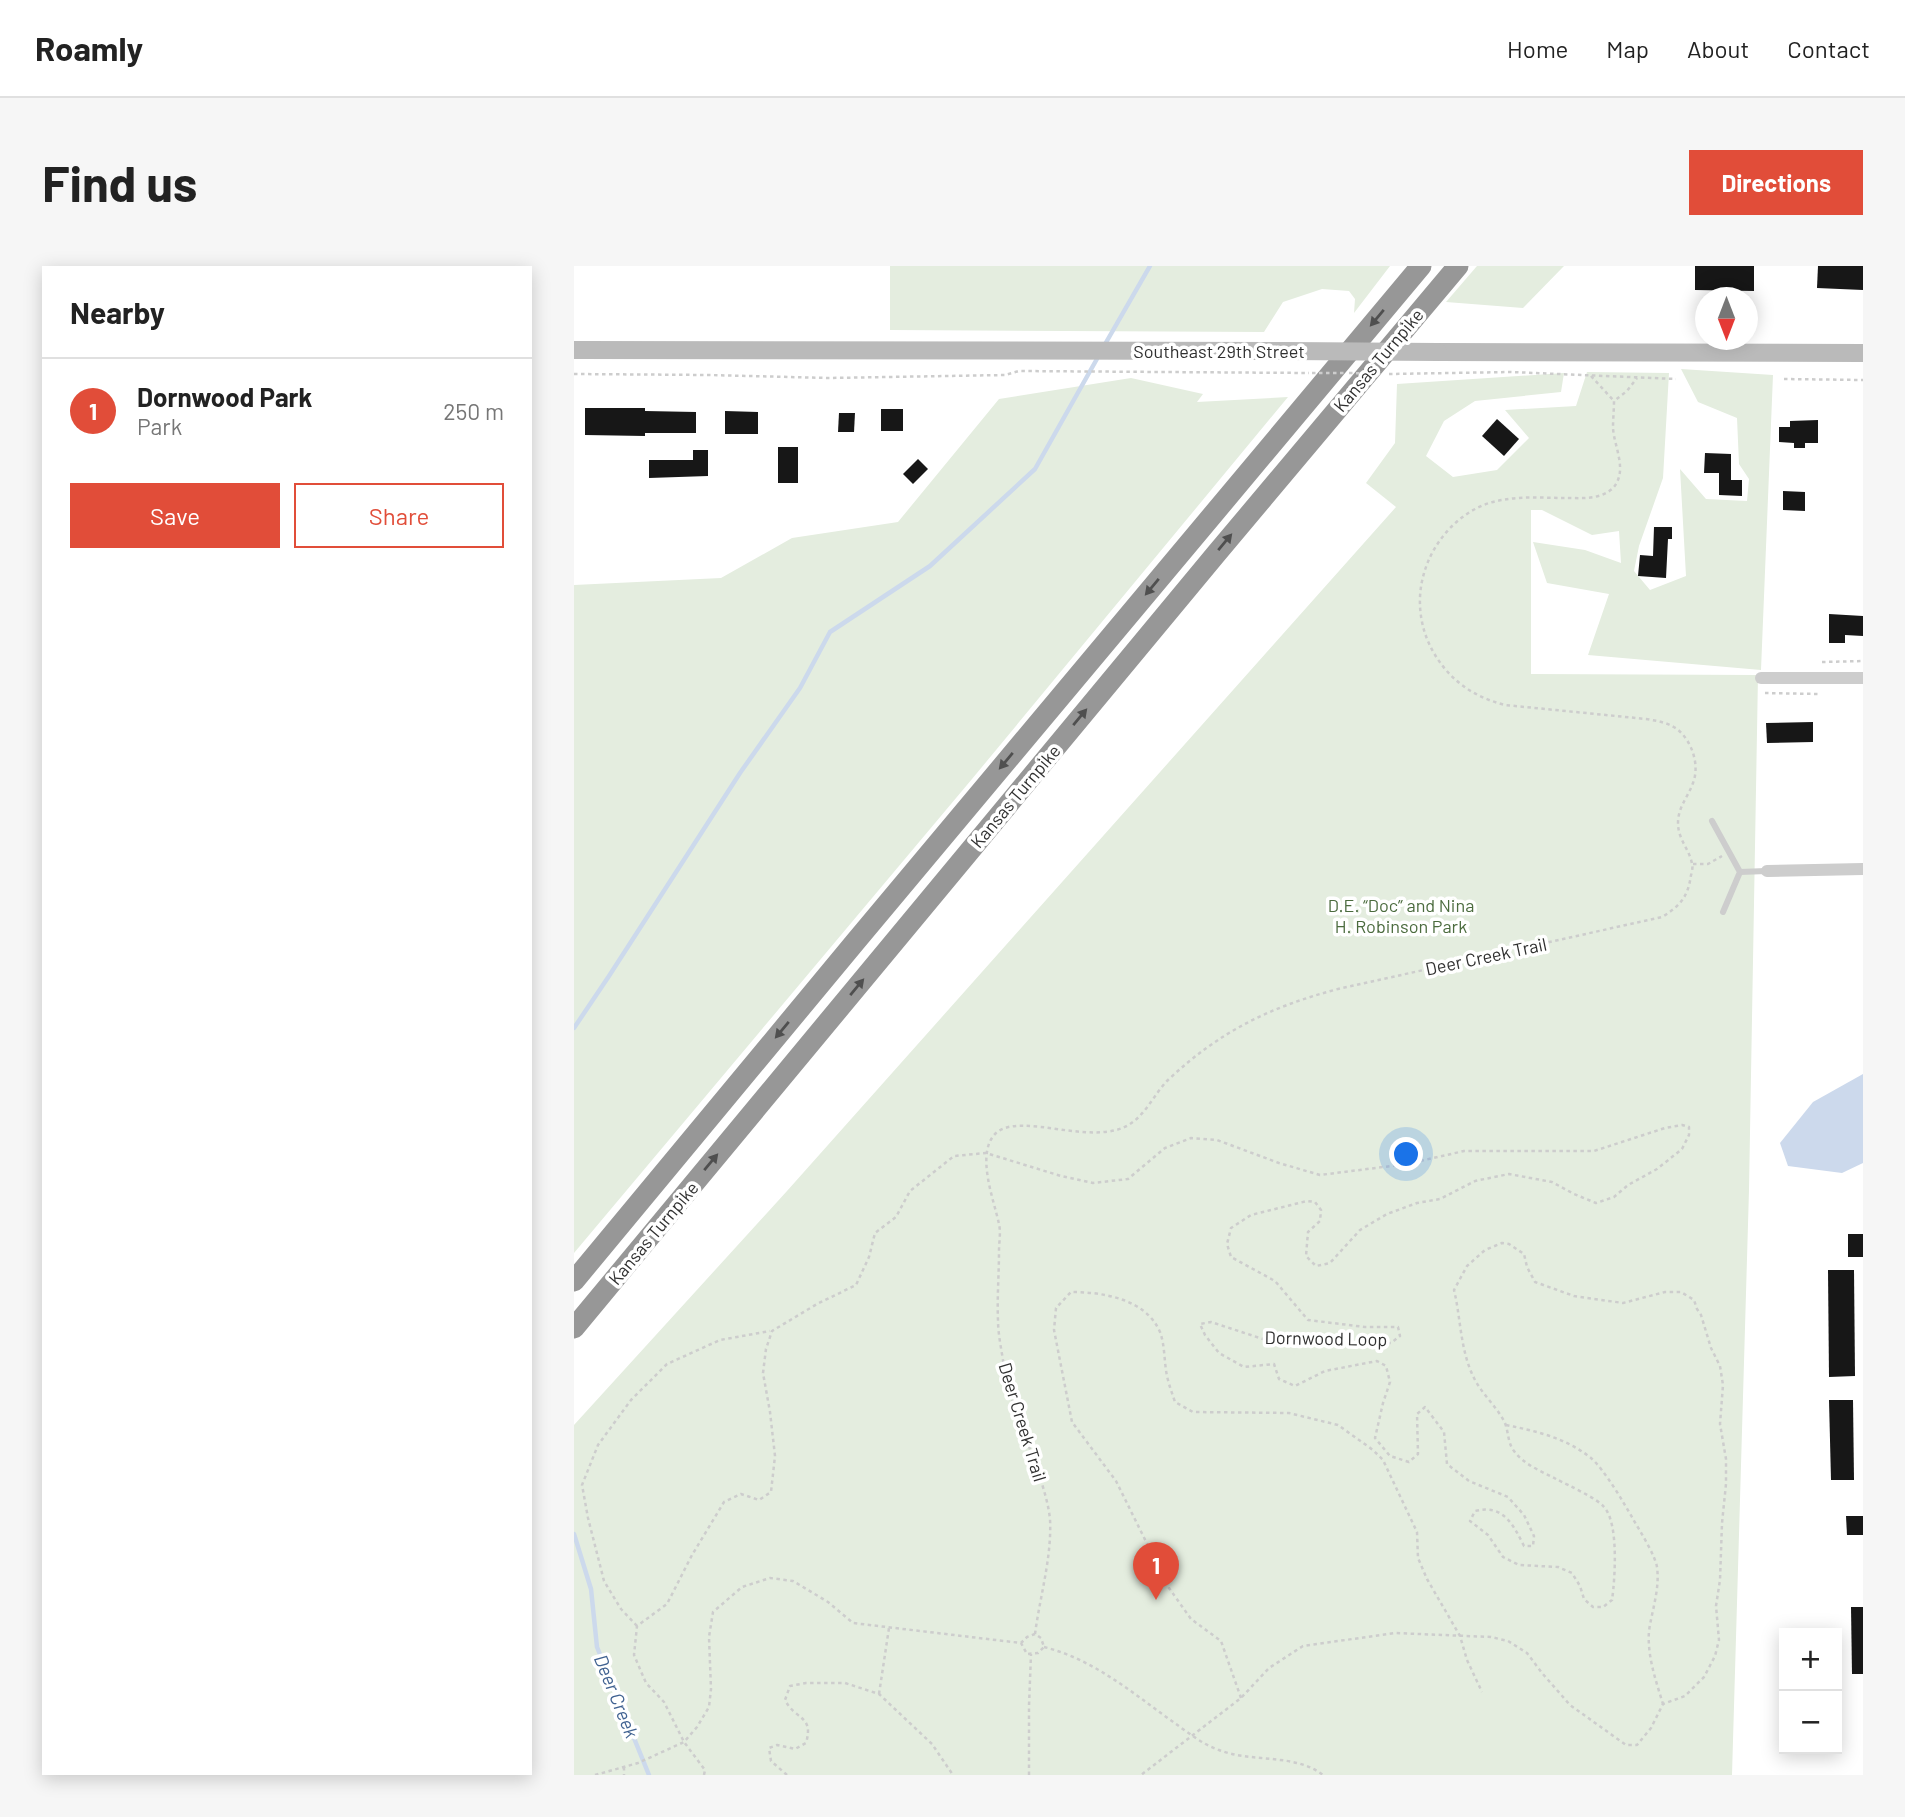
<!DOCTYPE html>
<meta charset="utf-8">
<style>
body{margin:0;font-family:Barlow,sans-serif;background:#f6f6f6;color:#222}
.controls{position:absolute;right:21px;bottom:21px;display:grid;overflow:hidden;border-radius:0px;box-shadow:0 4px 18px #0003}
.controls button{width:63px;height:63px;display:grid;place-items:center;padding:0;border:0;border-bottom:2px solid #e0e0e0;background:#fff;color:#222;font:35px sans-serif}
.compass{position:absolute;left:1121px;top:21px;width:63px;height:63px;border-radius:50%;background:#fff;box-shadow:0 4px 18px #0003;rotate:180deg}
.you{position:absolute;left:833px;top:889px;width:24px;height:24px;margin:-18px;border:5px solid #fff;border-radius:50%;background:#1a73e8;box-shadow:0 0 0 10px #1a73e833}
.badge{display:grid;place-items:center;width:46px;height:46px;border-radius:50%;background:#e14d39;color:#fff;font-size:23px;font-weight:700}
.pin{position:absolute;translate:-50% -58px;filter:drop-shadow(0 2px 4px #0008)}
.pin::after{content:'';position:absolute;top:37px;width:24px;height:21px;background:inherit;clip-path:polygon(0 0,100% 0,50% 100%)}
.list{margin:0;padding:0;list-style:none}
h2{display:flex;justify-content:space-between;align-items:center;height:91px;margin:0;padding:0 28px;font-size:30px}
h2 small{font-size:23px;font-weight:400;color:#767676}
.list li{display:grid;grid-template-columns:46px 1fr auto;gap:21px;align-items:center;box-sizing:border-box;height:105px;padding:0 28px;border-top:2px solid #e0e0e0}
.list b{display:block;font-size:26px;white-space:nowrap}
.list p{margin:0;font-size:23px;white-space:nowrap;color:#767676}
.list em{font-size:23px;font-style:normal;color:#767676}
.actions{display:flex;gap:14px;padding:21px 28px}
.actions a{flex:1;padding:16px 0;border:2px solid #e14d39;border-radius:0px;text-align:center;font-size:24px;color:#e14d39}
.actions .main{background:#e14d39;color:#fff}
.map{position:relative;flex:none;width:1289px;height:1509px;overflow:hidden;border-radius:0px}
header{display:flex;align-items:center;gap:42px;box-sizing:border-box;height:98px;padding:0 35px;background:#fff;border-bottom:2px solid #e0e0e0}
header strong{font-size:33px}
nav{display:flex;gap:38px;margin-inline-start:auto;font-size:24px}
.intro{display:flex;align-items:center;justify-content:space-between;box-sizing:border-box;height:168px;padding:0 42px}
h1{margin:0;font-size:49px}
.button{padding:18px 32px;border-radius:0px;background:#e14d39;color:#fff;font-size:24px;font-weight:700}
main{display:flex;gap:42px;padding:0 42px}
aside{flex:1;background:#fff;border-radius:0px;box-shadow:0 4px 18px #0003}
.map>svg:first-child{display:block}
.green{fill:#e4eddf}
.water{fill:#ccd9ec}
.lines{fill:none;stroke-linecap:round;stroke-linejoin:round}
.stream{stroke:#ccd9ec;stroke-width:4.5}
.building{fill:#171717}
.path{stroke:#cdcdcd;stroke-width:2.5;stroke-dasharray:3.5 3.5;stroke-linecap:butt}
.service{stroke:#cdcdcd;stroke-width:6}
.minor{stroke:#cdcdcd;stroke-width:12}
.secondary{stroke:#bababa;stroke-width:18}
.motorway{stroke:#979797;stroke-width:21}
.path-bridge{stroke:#cdcdcd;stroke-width:2.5;stroke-dasharray:3.5 3.5;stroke-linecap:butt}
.secondary-bridge{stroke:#bababa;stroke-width:18}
.oneway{fill:#4f4f4f}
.labels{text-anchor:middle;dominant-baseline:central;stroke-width:7;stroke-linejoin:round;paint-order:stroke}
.street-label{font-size:18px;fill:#303030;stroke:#fff}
.park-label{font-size:18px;fill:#4b6b3e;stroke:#fff}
.water-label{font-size:19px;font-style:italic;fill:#406291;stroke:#fff}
</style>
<header>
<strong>Roamly</strong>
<nav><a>Home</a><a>Map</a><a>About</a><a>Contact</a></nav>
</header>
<div class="intro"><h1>Find us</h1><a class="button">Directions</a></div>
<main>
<aside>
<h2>Nearby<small></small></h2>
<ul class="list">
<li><span class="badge">1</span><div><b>Dornwood Park</b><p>Park</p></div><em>250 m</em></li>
</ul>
<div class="actions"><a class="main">Save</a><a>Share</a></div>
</aside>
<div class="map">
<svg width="1289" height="1509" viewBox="0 0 1289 1509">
<rect width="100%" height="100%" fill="#fff"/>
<g class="green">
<polygon points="316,0 816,0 780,47 781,33 775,25 748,23 709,36 690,66 316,64"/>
<polygon points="903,0 990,0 949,42 872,36"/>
<polygon points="1107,103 1199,109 1187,404 1014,389 1035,328 973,317 959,276 1011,284 1047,297 1045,265 1018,269 968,244 957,244 957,408 1184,409 1175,924 1158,1509 0,1509 0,1159 213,925 822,241 792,217 821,177 823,118 990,107 987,126 901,135 870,155 852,190 879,211 923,204 955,172 931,144 1002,140 1013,106 1095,107 1089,212 1065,280 1060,305 1076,324 1112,310 1106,203 1132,233 1173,235 1175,213 1165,198 1163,152 1124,136"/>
<polygon points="557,112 629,128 623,136 714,131 398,513 0,987 0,319 147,312 218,272 324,256 425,133"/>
</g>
<polygon class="water" points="1289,808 1289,897 1268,907 1214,900 1206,877 1239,836"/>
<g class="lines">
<g class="stream">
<polyline points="530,80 576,0"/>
<polyline points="0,762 35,710 166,507 226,422 256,366 356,300 461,203 524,91"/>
<polyline points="0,1268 17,1323 23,1381 75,1509"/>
</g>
</g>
<g class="building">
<polygon points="1121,0 1180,0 1180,25 1121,24"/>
<polygon points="1244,0 1289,0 1289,24 1243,22"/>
<polygon points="11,142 71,142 71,145 122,146 122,167 71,167 71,170 11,169"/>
<rect x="307" y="143" width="22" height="22"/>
<polygon points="151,145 184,146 184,168 151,168"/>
<polygon points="265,147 281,147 280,166 264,166"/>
<polygon points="923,153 945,173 930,190 908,170"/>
<polygon points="1244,154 1244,177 1231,177 1231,182 1220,182 1220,177 1205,176 1205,161 1216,161 1216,155"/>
<rect x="204" y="181" width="20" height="36"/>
<polygon points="119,184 134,184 134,210 75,212 75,194 119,194"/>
<polygon points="1131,187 1157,188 1157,214 1168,214 1168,230 1145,229 1145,207 1130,207"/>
<polygon points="344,193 354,203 339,218 329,208"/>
<polygon points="1209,225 1231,226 1231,245 1209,244"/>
<polygon points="1080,261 1098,261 1098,273 1094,273 1092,312 1064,310 1066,289 1079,290"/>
<polygon points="1255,348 1289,350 1289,370 1271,369 1271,377 1255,377"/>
<polygon points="1239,456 1239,476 1193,477 1192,457"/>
<rect x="1274" y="968" width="15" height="23"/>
<polygon points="1254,1004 1280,1004 1281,1110 1255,1111"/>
<polygon points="1255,1134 1279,1134 1280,1214 1257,1214"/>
<polygon points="1272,1250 1289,1250 1289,1269 1273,1269"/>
<polygon points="1277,1341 1289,1341 1289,1408 1278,1408"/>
</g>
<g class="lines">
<g class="path">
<polyline points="0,108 135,109 255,112 431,109 445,105 735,107"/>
<polyline points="815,108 937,106 1102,113"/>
<polyline points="1017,110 1040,135"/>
<polyline points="1210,113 1289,114"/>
<polyline points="1248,396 1289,395"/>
<polyline points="1191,427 1244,428"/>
<polyline points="1119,598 1134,598 1148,590"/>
<path d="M932 1159C962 1165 992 1172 1017 1192 1030 1203 1050 1237 1059 1253 1066 1265 1081 1289 1083 1301 1086 1323 1078 1344 1075 1365 1073 1390 1082 1415 1089 1438"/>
<polyline points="63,1360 47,1343 30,1315 14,1252 8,1219 24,1179 57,1134 93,1098 146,1074 196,1065"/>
<path d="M461 1368C466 1330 478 1291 476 1253 474 1235 468 1218 463 1202 451 1169 436 1135 430 1101 428 1086 424 1069 424 1054 423 1031 425 1008 425 985 425 976 427 967 425 958 420 934 401 887 422 867 447 845 519 882 556 858 572 848 581 827 594 814 646 765 696 741 764 723L1088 651C1106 640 1114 631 1117 609 1118 607 1119 600 1118 598 1116 584 1104 574 1104 557 1104 541 1114 531 1119 517 1126 499 1118 475 1103 463 1093 456 1083 455 1072 453L931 439C903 432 879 417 863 392 847 368 842 338 849 311 858 274 889 240 928 234 948 230 971 232 992 232 1007 232 1025 234 1038 223 1055 206 1040 181 1039 162 1039 153 1040 144 1040 135L1053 125 1063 112"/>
<path d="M470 1381C518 1393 555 1424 595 1453 611 1464 627 1478 645 1484 678 1497 721 1487 749 1509"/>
<polyline points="305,1428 315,1362"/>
<path d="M667 1432 647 1375 617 1353 595 1322 542 1215 498 1156 480 1064 482 1042 497 1026C529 1026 572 1033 586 1066 591 1079 590 1096 593 1110 595 1119 598 1127 601 1136L619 1146 715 1147 764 1159 799 1184 809 1194 843 1266 844 1292 853 1313 886 1370 893 1394 908 1426"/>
<polyline points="50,1501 50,1509"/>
<polyline points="21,1509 64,1497 110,1476 123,1461 135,1441 137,1423 135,1371 139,1346 168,1321 196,1312 219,1315 254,1336 279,1357 447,1377 453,1388 464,1387 470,1381 467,1372 461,1368 453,1371 447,1377"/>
<path d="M130 1509 131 1504 110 1476 90 1436 72 1417 60 1389 63 1360 93 1338 118 1289 150 1236 167 1228 185 1234 197 1226 201 1190 196 1146 189 1107 192 1083 198 1065 243 1038 282 1019 295 991 301 967 322 951 336 925 380 890 412 887 487 910 519 917 554 913 591 882 617 872 643 874 705 897 746 909 833 898 890 885H1020L1091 862 1108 859 1115 861V869L1108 883 1083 903 1054 919 1040 931 1022 937 1000 928 978 916 935 908 901 915 866 933 843 937 813 948 786 964 756 997 742 1000 732 990 734 966 746 955 747 944 741 936 733 935 677 949 657 962 653 978 657 991 701 1015 734 1054 791 1061H824L826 1070 817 1077 692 1074 637 1056 626 1058 631 1069 645 1087 670 1101 700 1098 705 1113 721 1120 751 1105 803 1095 812 1100 816 1116 809 1137 801 1172 816 1190 835 1196 844 1188 843 1148 851 1141 870 1166 873 1198 895 1215 934 1231 950 1249 960 1270 959 1280H950C939 1258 929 1238 901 1245L896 1255 914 1269 929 1291 945 1299 984 1301 998 1307 1006 1320 1010 1333 1019 1341H1029L1038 1334C1041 1313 1045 1257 1030 1241 1024 1233 994 1219 984 1214 969 1206 950 1199 940 1185 933 1176 935 1165 930 1155 922 1140 908 1128 900 1112 886 1084 887 1053 880 1024L893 1000 911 984 928 977 935 978 950 988 953 1001 961 1016 1000 1030 1049 1037 1091 1026H1107L1120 1034 1123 1043 1127 1049 1137 1082 1146 1100 1149 1119 1146 1158 1152 1193V1218L1148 1257 1146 1314 1142 1340 1145 1374 1141 1390 1130 1411 1111 1430 1089 1438 1077 1462 1063 1479H1052L996 1439 968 1407 953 1387 934 1375 917 1371 821 1367 729 1380 695 1402 667 1432 567 1509"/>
<path d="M213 1509 197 1495 195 1482 203 1479 221 1483 232 1477C240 1449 222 1455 211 1434L216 1420 232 1417H271L305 1428 358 1478 379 1509"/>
<polyline points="455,1509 455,1440 457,1388"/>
</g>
<g class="service">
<polyline points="1138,555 1166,606 1149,646"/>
<polyline points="1166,606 1192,605"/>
</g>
<g class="minor">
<polyline points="1187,412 1289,412"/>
<polyline points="1193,605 1289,603"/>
</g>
<g class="secondary">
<polyline points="0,84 711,85"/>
<polyline points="864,86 1289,87"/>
</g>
<g class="motorway">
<polyline points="0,1015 282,675 847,0"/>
<polyline points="0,1062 642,288 884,0"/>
</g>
<g class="path-bridge">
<polyline points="738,107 773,107"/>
<polyline points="775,107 810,108"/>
</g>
<polyline class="secondary-bridge" points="711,85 864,86"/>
</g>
<defs><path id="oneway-solid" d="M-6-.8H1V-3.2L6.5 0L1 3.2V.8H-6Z" transform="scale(1.75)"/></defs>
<g class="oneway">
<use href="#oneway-solid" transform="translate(803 52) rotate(130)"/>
<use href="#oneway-solid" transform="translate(651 276) rotate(-50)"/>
<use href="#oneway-solid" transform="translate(578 321) rotate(130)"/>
<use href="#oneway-solid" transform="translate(506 451) rotate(-50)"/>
<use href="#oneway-solid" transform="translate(432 495) rotate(130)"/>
<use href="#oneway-solid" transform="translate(283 721) rotate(-50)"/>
<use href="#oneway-solid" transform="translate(208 764) rotate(130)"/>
<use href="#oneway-solid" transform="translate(137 896) rotate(-50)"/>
</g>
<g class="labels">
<g class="street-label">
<text x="645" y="85">Southeast 29th Street</text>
<text transform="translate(804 94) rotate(-50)">Kansas Turnpike</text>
<text transform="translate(441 530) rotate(-50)">Kansas Turnpike</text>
<text transform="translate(912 690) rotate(-12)">Deer Creek Trail</text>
<text transform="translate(79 967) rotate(-50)">Kansas Turnpike</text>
<text transform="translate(752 1072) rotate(1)">Dornwood Loop</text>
<text transform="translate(449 1156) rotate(73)">Deer Creek Trail</text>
</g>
<g class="park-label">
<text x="827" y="639">D.E. “Doc” and Nina<tspan x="827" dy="21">H. Robinson Park</tspan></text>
</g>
<g class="water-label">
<text transform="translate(43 1430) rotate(68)">Deer Creek</text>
</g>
</g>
</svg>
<div class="controls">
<button>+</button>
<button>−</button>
</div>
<svg class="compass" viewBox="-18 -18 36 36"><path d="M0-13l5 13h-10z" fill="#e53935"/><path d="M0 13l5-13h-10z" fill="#767676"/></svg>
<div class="you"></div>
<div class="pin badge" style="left:582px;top:1334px">1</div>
</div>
</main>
